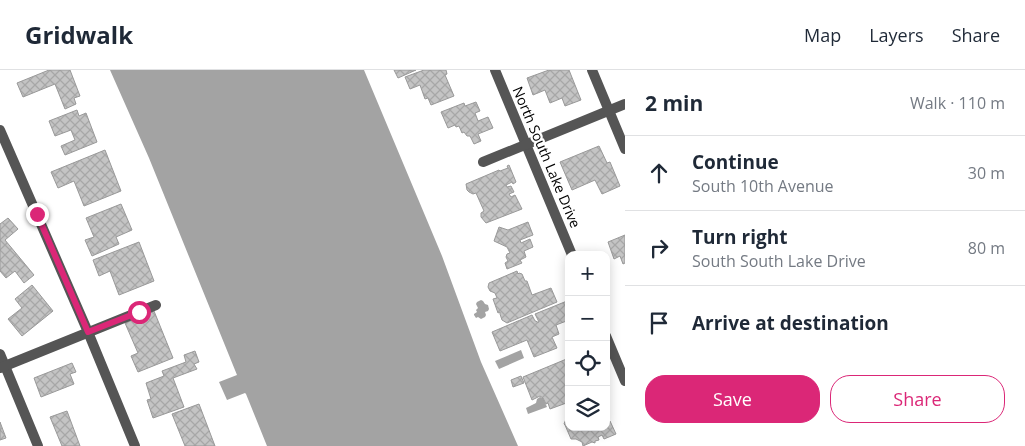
<!DOCTYPE html>
<meta charset="utf-8">
<style>
body{margin:0;font-family:"Open Sans",sans-serif;background:#f2f2f3;color:#1f2937}
.controls{position:absolute;right:15px;bottom:15px;display:grid;overflow:hidden;border-radius:10px;box-shadow:0 2px 12px #0003}
.controls button{width:45px;height:45px;display:grid;place-items:center;padding:0;border:0;border-bottom:1px solid #e0e1e3;background:#fff;color:#1f2937;font:25px sans-serif}
.stop{position:absolute;width:15px;height:15px;margin:-11px;border:4px solid #db2777;border-radius:50%;background:#fff}
.stop.end{background:#db2777;border-color:#fff;box-shadow:0 1px 5px #0008}
.list{margin:0;padding:0;list-style:none}
h2{display:flex;justify-content:space-between;align-items:center;height:65px;margin:0;padding:0 20px;font-size:21px}
h2 small{font-size:16px;font-weight:400;color:#747a83}
.list li{display:grid;grid-template-columns:32px 1fr auto;gap:15px;align-items:center;box-sizing:border-box;height:75px;padding:0 20px;border-top:1px solid #e0e1e3}
.list b{display:block;font-size:19px;white-space:nowrap}
.list p{margin:0;font-size:16px;white-space:nowrap;color:#747a83}
.list em{font-size:16px;font-style:normal;color:#747a83}
.actions{display:flex;gap:10px;padding:15px 20px}
.actions a{flex:1;padding:11px 0;border:1px solid #db2777;border-radius:20px;text-align:center;font-size:18px;color:#db2777}
.actions .main{background:#db2777;color:#fff}
.icon{flex:none;width:28px;height:28px;fill:none;stroke:currentColor;stroke-width:2;stroke-linecap:round;stroke-linejoin:round}
.map{position:relative;flex:none;width:625px;height:376px;overflow:hidden}
header{display:flex;align-items:center;gap:30px;box-sizing:border-box;height:70px;padding:0 25px;background:#fff;border-bottom:1px solid #e0e1e3}
header strong{font-size:24px}
nav{display:flex;gap:28px;margin-inline-start:auto;font-size:18px}
main{display:flex}
aside{flex:1;background:#fff}
.map>svg:first-child{display:block}
.water{fill:#a3a3a3}
.building{fill:url(#building-cross-hatch);stroke:#999}
.lines{fill:none;stroke-linecap:round;stroke-linejoin:round}
.street{stroke:#555;stroke-width:10}
.route{stroke:#db2777;stroke-width:6}
.labels{text-anchor:middle;dominant-baseline:central;stroke-width:4.5;stroke-linejoin:round;paint-order:stroke}
.street-label{font-size:14px;fill:#000;stroke:#fff}
</style>
<header>
<strong>Gridwalk</strong>
<nav><a>Map</a><a>Layers</a><a>Share</a></nav>
</header>
<main>
<div class="map">
<svg width="625" height="376" viewBox="0 0 625 376">
<defs>
<pattern id="building-cross-hatch" width="8" height="8" patternUnits="userSpaceOnUse" patternTransform="scale(1.25)"><rect width="8" height="8" fill="#c4c4c4"/><path d="M0 0l8 8M0 8l8-8" fill="none" stroke="#a7a7a7"/></pattern>
</defs>
<rect width="100%" height="100%" fill="#fff"/>
<g class="water">
<polygon points="110,0 364,0 442,186 481,292 518,376 267,376 246,324 245,323 227,330 219,312 237,305 149,88"/>
<polygon points="481,230 483,231 485,234 488,235 489,239 488,241 485,242 486,245 485,247 481,249 478,247 476,248 474,245 474,244 477,242 476,240 478,238 476,234 477,232"/>
<polygon points="521,280 524,288 499,299 495,291"/>
<polygon points="540,327 543,328 547,337 528,344 526,338 536,333 537,329"/>
</g>
<g class="building">
<polygon points="49,0 70,0 80,26 74,28 76,34 65,39 55,14 23,27 17,13"/>
<polygon points="394,0 416,0 398,8"/>
<polygon points="424,0 446,0 447,4 445,5 454,26 431,35 428,28 425,29 420,15 410,19 405,7"/>
<polygon points="549,0 569,0 581,30 565,36 562,28 550,33 545,20 533,25 527,8"/>
<polygon points="476,32 480,41 475,43 478,51 488,47 493,58 478,64 481,71 474,74 470,66 467,66 464,62 462,63 459,56 456,57 455,55 448,58 441,42 464,33 465,36"/>
<polygon points="77,40 79,46 86,43 97,72 65,85 61,76 75,70 71,60 55,66 49,51"/>
<polygon points="599,76 607,93 610,92 620,116 602,124 595,110 572,120 560,92"/>
<polygon points="105,80 121,121 84,136 74,111 58,118 51,102"/>
<polygon points="509,95 516,112 513,114 512,112 506,115 507,117 511,116 514,122 509,124 511,127 515,125 522,139 486,153 481,147 481,143 484,141 476,123 473,124 469,122 467,120 466,114 499,100 500,101 508,98 507,96"/>
<polygon points="121,134 132,160 116,167 119,174 92,186 85,170 94,167 86,148"/>
<polygon points="8,148 18,159 5,170 34,205 24,213 15,201 6,208 0,201 0,154"/>
<polygon points="528,152 533,165 520,170 521,173 530,169 533,177 524,181 526,187 520,190 522,193 507,199 505,193 508,191 506,187 507,184 510,183 507,177 494,171 499,157 508,160"/>
<polygon points="625,165 625,193 623,194 620,186 614,189 608,172"/>
<polygon points="139,172 154,211 119,225 110,201 99,206 93,190"/>
<polygon points="517,201 518,204 519,203 522,204 525,211 527,211 532,225 551,218 557,232 507,253 502,250 500,244 500,242 498,243 493,229 497,228 495,223 490,221 488,217 489,213"/>
<polygon points="32,215 53,241 22,266 8,249 22,238 15,229"/>
<polygon points="567,231 569,234 569,250 556,255 559,264 552,267 557,278 534,287 527,270 500,281 492,262 532,245 535,251 536,251 537,252 539,252 535,244"/>
<polygon points="154,241 173,288 138,302 131,286 138,283 125,253"/>
<polygon points="195,281 199,292 194,294 197,299 173,308 184,337 153,348 147,330 151,329 146,313 164,306 162,301 186,292 184,285"/>
<polygon points="569,288 569,332 550,339 548,333 546,334 543,328 540,326 532,330 523,307"/>
<polygon points="72,293 76,302 70,304 74,314 41,327 34,308"/>
<polygon points="521,306 524,313 513,317 511,310"/>
<polygon points="199,334 215,376 185,376 172,344"/>
<polygon points="67,341 80,376 62,376 50,347"/>
<polygon points="566,349 569,349 569,357 606,357 606,355 608,354 607,352 610,351 616,364 604,369 602,365 598,367 599,370 595,371 595,373 592,372 583,376 582,372 576,369 571,369 565,355 564,354"/>
<polygon points="0,352 6,368 0,370"/>
</g>
<g class="lines">
<g class="street">
<polyline points="495,0 572,185"/>
<polyline points="592,0 625,79"/>
<polyline points="0,60 88,262 135,376"/>
<polyline points="483,92 625,34"/>
<polyline points="606,266 625,311"/>
<polyline points="0,284 38,376"/>
<polyline points="0,298 156,235"/>
</g>
</g>
<g class="lines">
<polyline class="route" points="37,144 88,262 139,242"/>
</g>
<g class="labels">
<g class="street-label">
<text transform="translate(547 87) rotate(67)">North South Lake Drive</text>
</g>
</g>
</svg>
<div class="controls">
<button>+</button>
<button>−</button>
<button><svg class="icon" aria-label="locate" viewBox="0 0 24 24"><circle cx="12" cy="12" r="6"/><path d="M12 2v4M12 18v4M2 12h4M18 12h4"/></svg></button>
<button><svg class="icon" aria-label="layers" viewBox="0 0 24 24"><path d="M12 4l9 5-9 5-9-5zM3 14l9 5 9-5"/></svg></button>
</div>
<div class="stop" style="left:139px;top:242px"></div>
<div class="stop end" style="left:37px;top:144px"></div>
</div>
<aside>
<h2>2 min<small>Walk · 110 m</small></h2>
<ul class="list">
<li><svg class="icon" aria-label="ahead" viewBox="0 0 24 24"><path d="M12 20V5M6 11l6-6 6 6"/></svg><div><b>Continue</b><p>South 10th Avenue</p></div><em>30 m</em></li>
<li><svg class="icon" aria-label="right" viewBox="0 0 24 24"><path d="M7 20v-9h11M14 6l5 5-5 5"/></svg><div><b>Turn right</b><p>South South Lake Drive</p></div><em>80 m</em></li>
<li><svg class="icon" aria-label="arrive" viewBox="0 0 24 24"><path d="M6 21V4h12l-3 4 3 4H6"/></svg><div><b>Arrive at destination</b></div></li>
</ul>
<div class="actions"><a class="main">Save</a><a>Share</a></div>
</aside>
</main>
